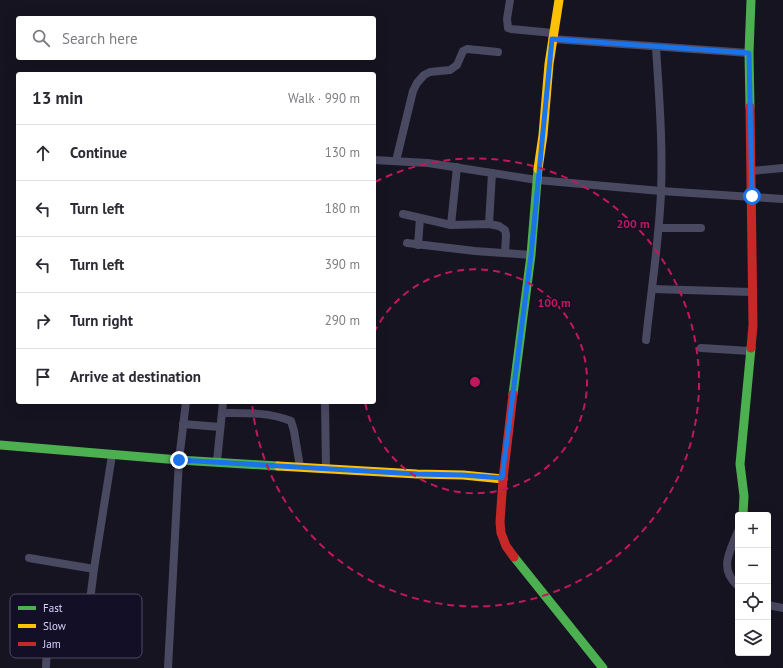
<!DOCTYPE html>
<meta charset="utf-8">
<style>
body{margin:0;font-family:"PT Sans",sans-serif;background:#f7f7f7;color:#2b2b33}
.controls{position:absolute;right:12px;bottom:12px;display:grid;overflow:hidden;border-radius:4px;box-shadow:0 4px 16px #0002}
.controls button{width:36px;height:36px;display:grid;place-items:center;padding:0;border:0;border-bottom:1px solid #e1e1e2;background:#fff;color:#2b2b33;font:20px sans-serif}
.stop{position:absolute;width:12px;height:12px;margin:-9px;border:3px solid #1a73e8;border-radius:50%;background:#fff}
.stop.end{background:#1a73e8;border-color:#fff;box-shadow:0 1px 4px #0008}
.list{margin:0;padding:0;list-style:none}
h2{display:flex;justify-content:space-between;align-items:center;height:52px;margin:0;padding:0 16px;font-size:17px}
h2 small{font-size:13px;font-weight:400;color:#7c7c81}
.list li{display:grid;grid-template-columns:26px 1fr auto;gap:12px;align-items:center;box-sizing:border-box;height:56px;padding:0 16px;border-top:1px solid #e1e1e2}
.list b{display:block;font-size:15px;white-space:nowrap}
.list em{font-size:13px;font-style:normal;color:#7c7c81}
.icon{flex:none;width:22px;height:22px;fill:none;stroke:currentColor;stroke-width:2;stroke-linecap:round;stroke-linejoin:round}
.map{position:relative;flex:none;width:783px;height:668px;overflow:hidden}
.search{position:absolute;background:#fff;box-shadow:0 4px 16px #0002;left:16px;top:16px;width:360px;height:44px;display:flex;align-items:center;gap:10px;box-sizing:border-box;padding:0 14px;border-radius:4px;color:#7c7c81;font-size:15px}
.panel{position:absolute;background:#fff;box-shadow:0 4px 16px #0002;left:16px;top:72px;width:360px;height:332px;border-radius:4px}
.map>svg:first-child{display:block}
.lines{fill:none;stroke-linecap:round;stroke-linejoin:round}
.street{stroke:#4a4962;stroke-width:8}
.fast{stroke:#4caf50;stroke-width:9}
.slow{stroke:#ffc107;stroke-width:9}
.jam{stroke:#c62828;stroke-width:9}
.route{stroke:#1a73e8;stroke-width:5}
.ring{fill:none;stroke:#c2185b;stroke-width:2;stroke-dasharray:7 5}
.key{fill:#130f26;stroke:#4e4a67;stroke-width:1}
.key-label{font-size:11px;fill:#d9d4ff}
.centre{fill:#c2185b;stroke:#130f26;stroke-width:2}
.ring-label{font-size:12px;text-anchor:middle;font-weight:bold;fill:#c2185b;stroke:#130f26;stroke-width:3.5;stroke-linejoin:round;paint-order:stroke}
</style>
<div class="map">
<svg width="783" height="668" viewBox="0 0 783 668">
<rect width="100%" height="100%" fill="#161421"/>
<g class="lines">
<g class="street">
<polyline points="510,0 507,19 508,28 511,29 553,33"/>
<polyline points="552,39 749,53"/>
<polyline points="374,160 428,163 537,180 661,191 783,199"/>
<polyline points="396,161 413,91 417,83 424,75 430,72 450,70 457,65 463,51 467,49 498,52"/>
<polyline points="751,171 783,168"/>
<polyline points="403,214 451,225 489,224 499,226 505,230 506,235 505,253"/>
<polyline points="489,224 492,173"/>
<polyline points="451,225 457,167"/>
<polyline points="659,228 701,228"/>
<polyline points="407,243 475,251 531,255"/>
<polyline points="418,245 420,218"/>
<polyline points="652,289 752,292"/>
<path d="M646 340C651 291 659 242 661 192 663 144 659 95 656 47"/>
<polyline points="701,348 750,351"/>
<polyline points="325,402 326,469"/>
<path d="M222 413C245 413 269 412 291 421L294 431 300 467"/>
<polyline points="183,424 220,427"/>
<polyline points="217,461 223,402"/>
<path d="M738 531C730 552 718 568 738 586"/>
<polyline points="29,558 94,569"/>
<polyline points="768,605 783,608"/>
<polyline points="25,613 88,619"/>
<polyline points="84,647 94,569 112,455"/>
<polyline points="46,666 49,615"/>
<polyline points="168,668 179,460 186,402"/>
</g>
<g class="fast">
<polyline points="750,107 749,53 751,0"/>
<polyline points="513,394 531,255 538,169"/>
<polyline points="0,445 179,460 278,466"/>
<polyline points="743,515 744,496 740,464 751,348"/>
<polyline points="514,557 603,668"/>
</g>
<g class="slow">
<polyline points="538,169 543,135 549,64 559,0"/>
<polyline points="278,466 417,474 463,475 503,479"/>
</g>
<g class="jam">
<polyline points="750,107 753,325 751,348"/>
<polyline points="513,394 503,479 500,522 501,533 506,546 514,557"/>
</g>
</g>
<g class="lines">
<polyline class="route" points="179,460 417,474 463,475 502,478 531,255 552,39 749,53 752,196"/>
</g>
<g class="ring">
<path d="M374 333A112 112 0 1 1 365 402"/>
<path d="M375 182A224 224 0 1 1 252 403"/>
</g>
<rect x="10" y="594" width="132" height="64" rx="6" class="key"/>
<rect x="18" y="606" width="18" height="4" fill="#4caf50"/>
<rect x="18" y="624" width="18" height="4" fill="#ffc107"/>
<rect x="18" y="642" width="18" height="4" fill="#c62828"/>
<g class="key-label">
<text x="43" y="612">Fast</text>
<text x="43" y="630">Slow</text>
<text x="43" y="648">Jam</text>
</g>
<circle cx="475" cy="382" r="6" class="centre"/>
<g class="ring-label">
<text x="633" y="228">200 m</text>
<text x="554" y="307">100 m</text>
</g>
</svg>
<div class="controls">
<button>+</button>
<button>−</button>
<button><svg class="icon" aria-label="locate" viewBox="0 0 24 24"><circle cx="12" cy="12" r="6"/><path d="M12 2v4M12 18v4M2 12h4M18 12h4"/></svg></button>
<button><svg class="icon" aria-label="layers" viewBox="0 0 24 24"><path d="M12 4l9 5-9 5-9-5zM3 14l9 5 9-5"/></svg></button>
</div>
<div class="stop" style="left:752px;top:196px"></div>
<div class="stop end" style="left:179px;top:460px"></div>
<div class="search"><svg class="icon" aria-label="search" viewBox="0 0 24 24"><circle cx="10" cy="10" r="6"/><path d="M15 15l6 6"/></svg>Search here</div>
<section class="panel">
<h2>13 min<small>Walk · 990 m</small></h2>
<ul class="list">
<li><svg class="icon" aria-label="ahead" viewBox="0 0 24 24"><path d="M12 20V5M6 11l6-6 6 6"/></svg><div><b>Continue</b></div><em>130 m</em></li>
<li><svg class="icon" aria-label="left" viewBox="0 0 24 24"><path d="M17 20v-9H6M10 6l-5 5 5 5"/></svg><div><b>Turn left</b></div><em>180 m</em></li>
<li><svg class="icon" aria-label="left" viewBox="0 0 24 24"><path d="M17 20v-9H6M10 6l-5 5 5 5"/></svg><div><b>Turn left</b></div><em>390 m</em></li>
<li><svg class="icon" aria-label="right" viewBox="0 0 24 24"><path d="M7 20v-9h11M14 6l5 5-5 5"/></svg><div><b>Turn right</b></div><em>290 m</em></li>
<li><svg class="icon" aria-label="arrive" viewBox="0 0 24 24"><path d="M6 21V4h12l-3 4 3 4H6"/></svg><div><b>Arrive at destination</b></div></li>
</ul>
</section>
</div>
